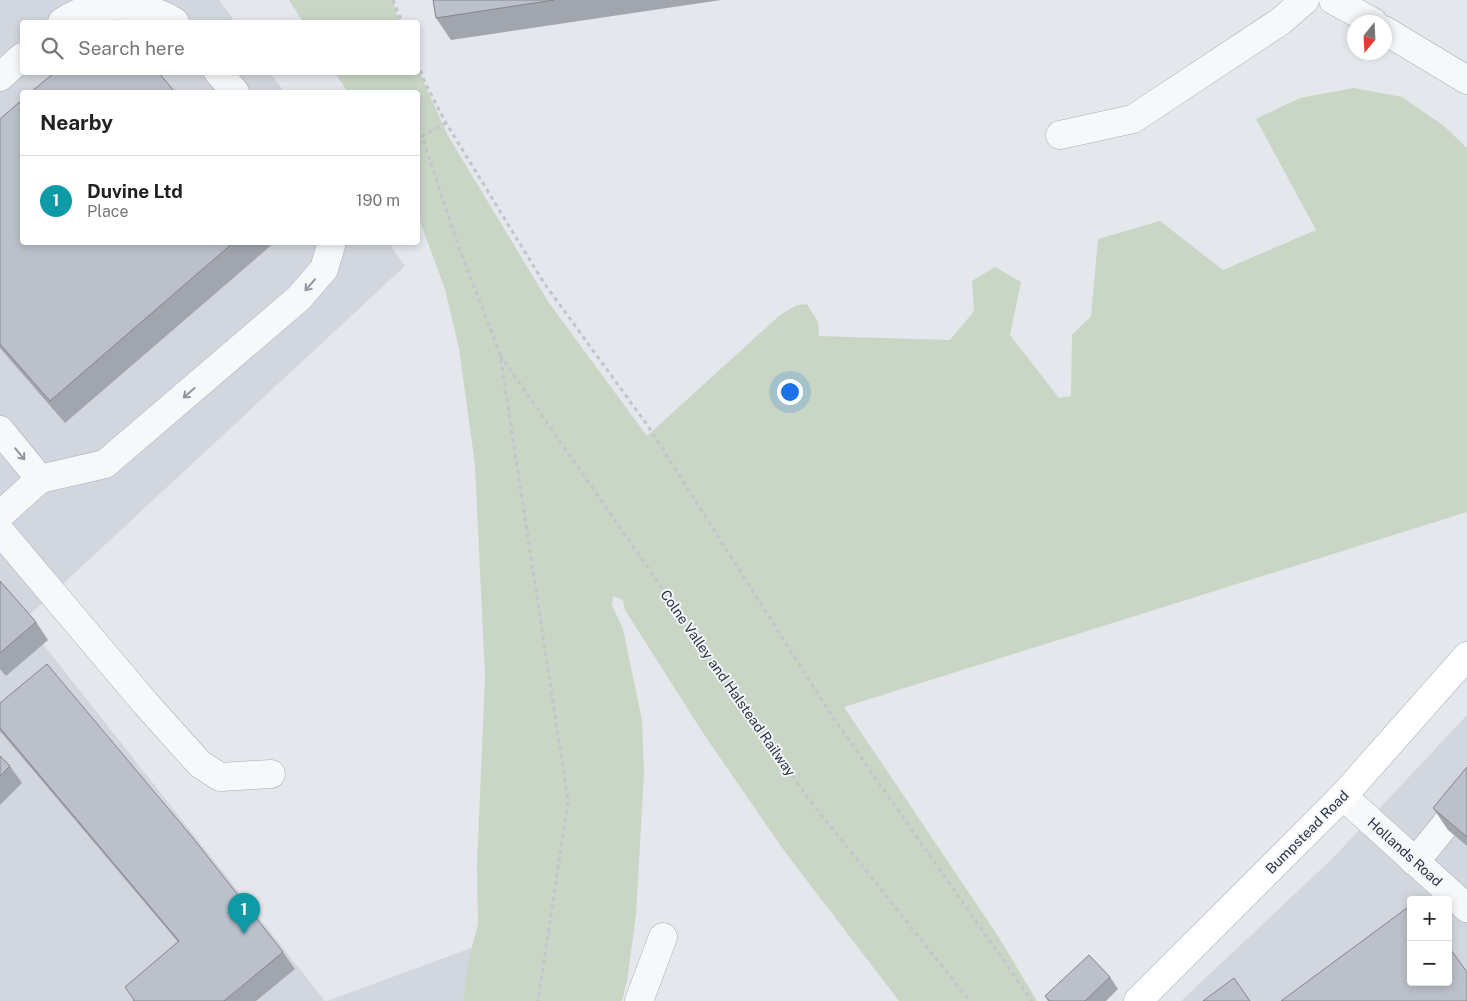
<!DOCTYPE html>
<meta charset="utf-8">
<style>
body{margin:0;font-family:"Public Sans",sans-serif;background:#f6f6f6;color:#222}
.controls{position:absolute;right:15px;bottom:15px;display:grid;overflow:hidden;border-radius:5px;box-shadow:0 2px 8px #0003}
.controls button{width:45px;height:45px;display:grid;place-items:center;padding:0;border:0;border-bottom:1px solid #e0e0e0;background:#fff;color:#222;font:25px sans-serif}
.compass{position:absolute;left:1347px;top:15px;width:45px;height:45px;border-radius:50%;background:#fff;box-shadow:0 2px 8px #0003;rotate:198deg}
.you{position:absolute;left:789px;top:391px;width:18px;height:18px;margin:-12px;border:4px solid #fff;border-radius:50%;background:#1a73e8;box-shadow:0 0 0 8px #1a73e833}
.badge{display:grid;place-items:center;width:32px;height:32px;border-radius:50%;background:#111827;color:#fff;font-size:16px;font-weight:700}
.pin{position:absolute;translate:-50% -41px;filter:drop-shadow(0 1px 2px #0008)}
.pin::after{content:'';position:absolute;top:26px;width:18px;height:15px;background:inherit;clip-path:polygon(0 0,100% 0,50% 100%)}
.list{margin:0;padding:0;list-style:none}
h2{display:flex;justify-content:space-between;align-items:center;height:65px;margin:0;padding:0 20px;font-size:21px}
h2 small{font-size:16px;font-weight:400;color:#767676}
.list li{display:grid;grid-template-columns:32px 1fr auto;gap:15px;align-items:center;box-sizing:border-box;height:90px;padding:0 20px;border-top:1px solid #e0e0e0}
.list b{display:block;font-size:19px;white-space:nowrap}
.list p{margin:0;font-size:16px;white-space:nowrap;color:#767676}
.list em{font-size:16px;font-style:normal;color:#767676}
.icon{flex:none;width:28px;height:28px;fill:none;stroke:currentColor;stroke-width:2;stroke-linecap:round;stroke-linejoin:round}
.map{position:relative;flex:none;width:1467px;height:1001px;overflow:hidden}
.search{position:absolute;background:#fff;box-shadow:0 2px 8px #0003;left:20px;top:20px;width:400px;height:55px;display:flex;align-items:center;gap:12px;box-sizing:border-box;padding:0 18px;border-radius:5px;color:#767676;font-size:19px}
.panel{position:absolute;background:#fff;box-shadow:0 2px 8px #0003;left:20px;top:90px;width:400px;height:155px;border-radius:5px}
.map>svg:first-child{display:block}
.built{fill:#d2d6de;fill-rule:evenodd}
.green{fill:#c9d6c5}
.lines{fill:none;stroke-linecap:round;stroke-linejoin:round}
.minor-casing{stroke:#a9aeb7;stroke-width:29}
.major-casing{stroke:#a3abb8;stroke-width:29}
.path{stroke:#c2c5cb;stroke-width:3;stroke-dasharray:4 4;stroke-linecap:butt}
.minor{stroke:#f7f8fa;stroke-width:28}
.major{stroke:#fff;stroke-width:28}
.wall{fill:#a1a5ae}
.building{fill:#bbc0ca;stroke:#83868d}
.oneway{stroke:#9196a0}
.labels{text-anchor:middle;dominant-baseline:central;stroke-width:4;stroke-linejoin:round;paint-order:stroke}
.street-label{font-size:14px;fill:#2b3445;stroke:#f4f6f9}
</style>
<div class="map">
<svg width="1467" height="1001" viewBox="0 0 1467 1001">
<rect width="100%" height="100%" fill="#e4e7ec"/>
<g class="built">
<polygon points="0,0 219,0 235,22 22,22 22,72 270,73 284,92 22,92 22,242 389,243 405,266 24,620 325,1001 0,1001"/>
<path d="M1467 715V1001H1181L1332 859ZM1411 900H1448V982H1411Z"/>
<polygon points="474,947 466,1001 327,1001"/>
</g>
<g class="green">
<polygon points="289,0 392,0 400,22 303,22"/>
<polygon points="418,69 447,134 549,303 647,436 780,315 797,305 807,304 818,322 819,336 950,340 974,311 972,281 995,267 1021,282 1010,335 1059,398 1071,396 1072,335 1091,316 1098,239 1160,221 1223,270 1316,230 1256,119 1300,98 1354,88 1402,97 1444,126 1467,148 1467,512 844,707 998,936 1037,1001 899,1001 785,852 705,736 625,610 623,600 613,596 612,605 623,629 642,720 644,773 636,915 627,981 622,1001 463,1001 468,962 478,924 477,864 485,677 475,465 459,348 445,289 418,216 418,92 348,92 335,73 418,72"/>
</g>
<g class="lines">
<defs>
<g id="minor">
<polyline points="1333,0 1373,22"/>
<path d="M62 22C94 0 142 1 175 22"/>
<polyline points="1384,30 1467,80"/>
<polyline points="218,72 235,92"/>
<polyline points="0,77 22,57"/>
<polyline points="1060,135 1133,119 1281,21 1305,0"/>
<polyline points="0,430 40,479"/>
<polyline points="0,515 40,479 105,464 299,298 324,269 332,242"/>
<polyline points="0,531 146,704 200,764 220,777 271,774"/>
<polyline points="1343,796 1467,908"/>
<polyline points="1415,862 1467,798"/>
<polyline points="639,1001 663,937"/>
</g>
<polyline id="major" points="1138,1001 1343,796 1467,656"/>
</defs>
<use href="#minor" class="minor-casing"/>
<use href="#major" class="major-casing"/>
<g class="path">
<polyline points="393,0 402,22"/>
<polyline points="418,63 425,83 446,123 544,283 648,426 832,716 1032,1001"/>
<polyline points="446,123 422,136 458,245 500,354 568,801 538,1001"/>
<polyline points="500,355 808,798 970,1001"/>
</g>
<use href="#minor" class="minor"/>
<use href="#major" class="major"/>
</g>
<g class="wall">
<polygon points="433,0 721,0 451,40 436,18"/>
<polygon points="0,119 22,242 275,242 65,423 0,348"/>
<polygon points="0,581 36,622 48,640 6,676 0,669"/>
<polygon points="0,703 283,952 295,969 256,1001 133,1001 178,942 0,731"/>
<polygon points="0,756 10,766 22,783 0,805"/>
<polygon points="1467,767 1467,846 1448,830 1433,808"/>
<polygon points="1110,977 1118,989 1106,1001 1048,1001 1045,996"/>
</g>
<g class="building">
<polygon points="433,0 554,0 436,18"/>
<polygon points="55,72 158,72 175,92 31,92"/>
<polygon points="22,100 22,242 234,242 50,401 0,344 0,119"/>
<polygon points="0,581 36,622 0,653"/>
<polygon points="47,664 193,838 283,952 224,1001 133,1001 134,1000 125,987 179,941 0,728 0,703"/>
<polygon points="0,756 10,766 0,776"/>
<polygon points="1467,767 1467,837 1433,808"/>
<polygon points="1411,905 1411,982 1448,982 1448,946 1467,972 1467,1001 1281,1001"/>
<polygon points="1089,955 1110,977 1085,1001 1050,1001 1045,996"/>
<polygon points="1234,978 1250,1001 1203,1001"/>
</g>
<defs><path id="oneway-shaft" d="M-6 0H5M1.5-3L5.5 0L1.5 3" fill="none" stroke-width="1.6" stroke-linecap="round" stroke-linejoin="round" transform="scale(1.25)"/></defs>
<g class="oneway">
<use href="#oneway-shaft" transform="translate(310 285) rotate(131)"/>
<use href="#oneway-shaft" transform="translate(189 393) rotate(139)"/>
<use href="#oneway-shaft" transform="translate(20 454) rotate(50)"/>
</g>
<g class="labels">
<g class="street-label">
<text transform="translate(728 683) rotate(55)">Colne Valley and Halstead Railway</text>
<text transform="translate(1307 832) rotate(-45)">Bumpstead Road</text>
<text transform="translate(1405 852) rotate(42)">Hollands Road</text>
</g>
</g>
</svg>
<div class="controls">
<button>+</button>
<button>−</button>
</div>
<svg class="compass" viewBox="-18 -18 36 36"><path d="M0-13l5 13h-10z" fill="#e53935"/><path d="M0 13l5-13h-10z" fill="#767676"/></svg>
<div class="you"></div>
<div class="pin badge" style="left:244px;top:934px;background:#0f9aa8">1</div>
<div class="search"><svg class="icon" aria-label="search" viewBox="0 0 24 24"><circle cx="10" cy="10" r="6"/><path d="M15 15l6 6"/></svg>Search here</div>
<section class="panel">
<h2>Nearby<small></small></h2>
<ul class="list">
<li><span class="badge" style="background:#0f9aa8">1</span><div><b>Duvine Ltd</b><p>Place</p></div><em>190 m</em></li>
</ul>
</section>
</div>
